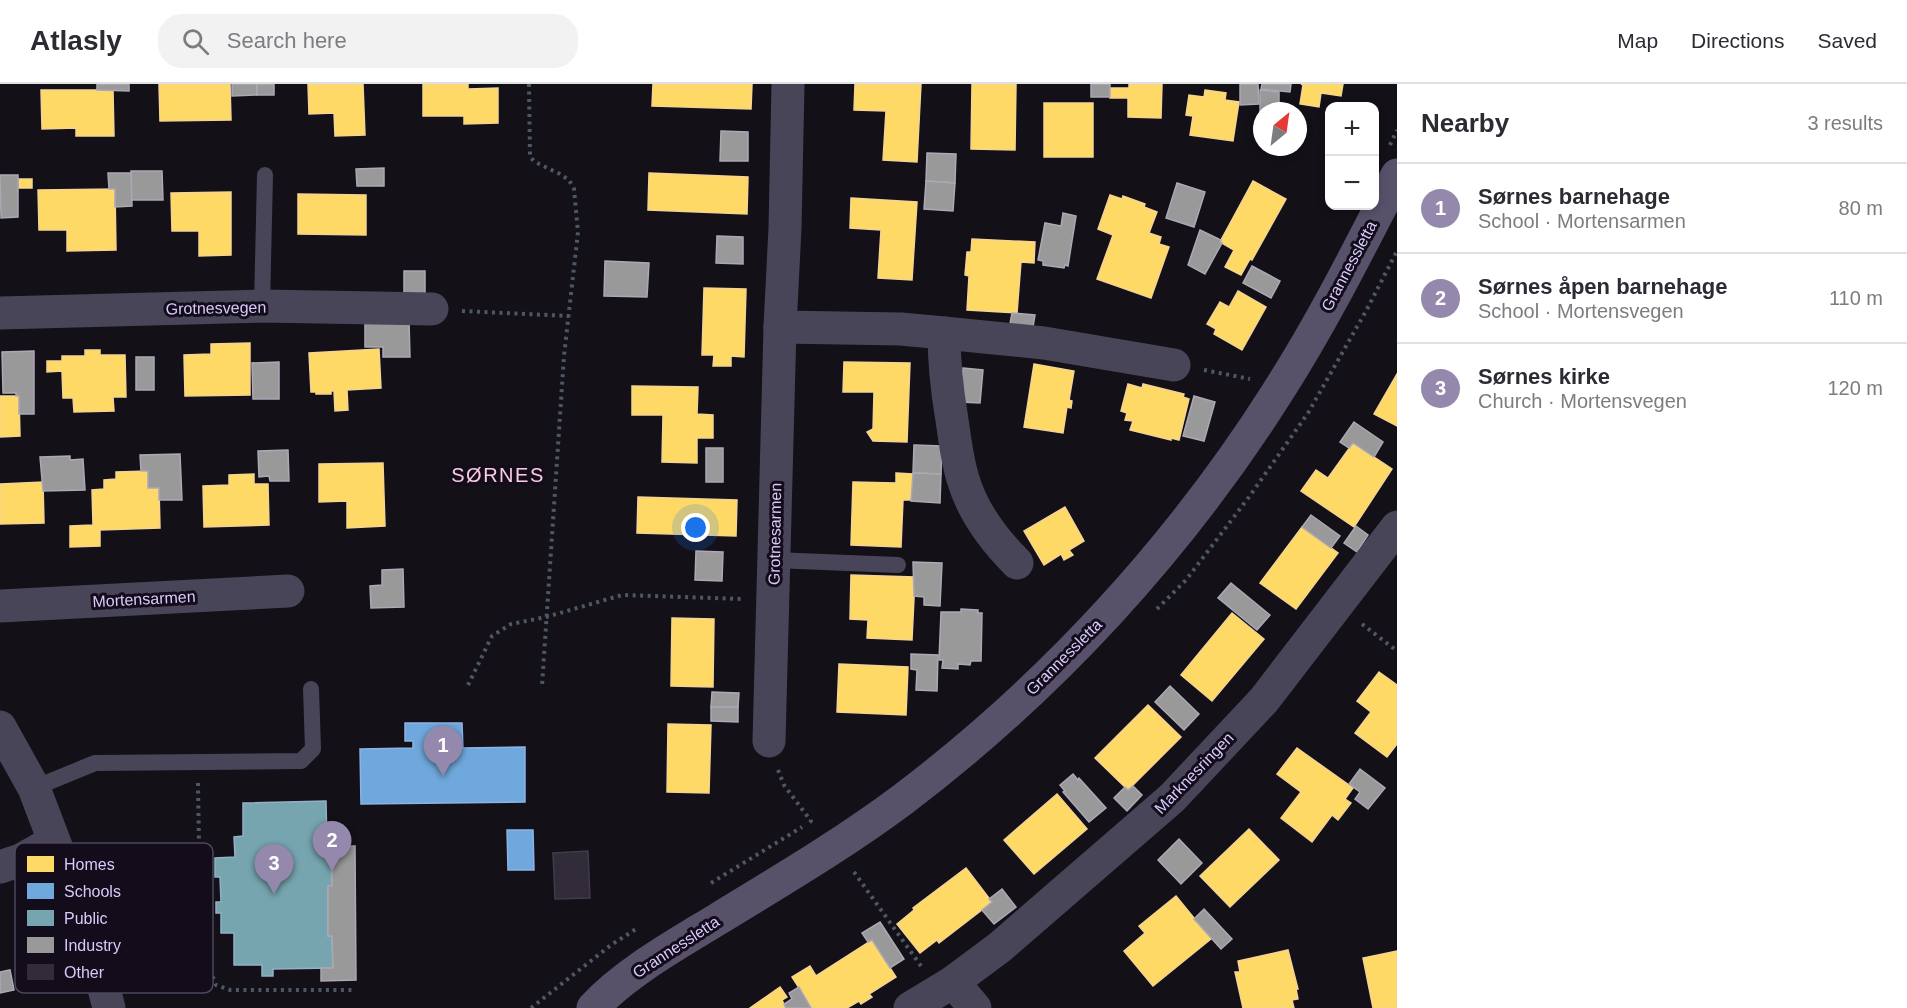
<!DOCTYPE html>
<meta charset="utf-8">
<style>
body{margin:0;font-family:Helvetica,sans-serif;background:#f2f2f3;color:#2b2b33}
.controls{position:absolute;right:18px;top:18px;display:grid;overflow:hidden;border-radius:12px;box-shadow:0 3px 9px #0003}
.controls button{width:54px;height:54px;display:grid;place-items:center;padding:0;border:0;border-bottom:2px solid #e1e1e2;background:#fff;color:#2b2b33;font:30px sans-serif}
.compass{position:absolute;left:1253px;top:18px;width:54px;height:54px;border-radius:50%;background:#fff;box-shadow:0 3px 9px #0003;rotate:29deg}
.you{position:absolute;left:696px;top:444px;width:21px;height:21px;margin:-15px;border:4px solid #fff;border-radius:50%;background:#1a73e8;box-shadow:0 0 0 9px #1a73e833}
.badge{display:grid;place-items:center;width:39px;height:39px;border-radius:50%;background:#9489ac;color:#fff;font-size:20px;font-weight:700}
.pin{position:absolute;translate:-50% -50px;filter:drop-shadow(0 2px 3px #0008)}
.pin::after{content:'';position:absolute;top:32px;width:21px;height:18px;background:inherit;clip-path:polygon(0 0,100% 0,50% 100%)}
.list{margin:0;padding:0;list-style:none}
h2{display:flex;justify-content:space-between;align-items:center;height:78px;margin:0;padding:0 24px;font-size:26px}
h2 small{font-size:20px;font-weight:400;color:#7c7c81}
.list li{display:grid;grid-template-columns:39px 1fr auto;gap:18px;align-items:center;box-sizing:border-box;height:90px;padding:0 24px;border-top:2px solid #e1e1e2}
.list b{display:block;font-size:22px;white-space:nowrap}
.list p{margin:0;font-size:20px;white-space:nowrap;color:#7c7c81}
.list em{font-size:20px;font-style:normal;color:#7c7c81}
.icon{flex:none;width:33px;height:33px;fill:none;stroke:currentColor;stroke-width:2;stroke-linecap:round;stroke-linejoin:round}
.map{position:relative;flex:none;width:1397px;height:924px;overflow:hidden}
header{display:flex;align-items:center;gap:36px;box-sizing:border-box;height:84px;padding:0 30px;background:#fff;border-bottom:2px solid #e1e1e2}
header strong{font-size:28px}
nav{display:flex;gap:33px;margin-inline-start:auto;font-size:21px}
.search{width:420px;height:54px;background:#f2f2f3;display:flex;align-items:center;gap:15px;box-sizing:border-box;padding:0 21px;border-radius:24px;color:#7c7c81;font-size:22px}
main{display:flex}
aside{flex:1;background:#fff}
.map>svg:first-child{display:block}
.homes{fill:#ffd966;stroke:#f4d493;stroke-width:1.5}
.schools{fill:#6fa8dc;stroke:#8fb2e5;stroke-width:1.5}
.public{fill:#76a5af;stroke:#94b0c6;stroke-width:1.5}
.industry{fill:#999;stroke:#aca8b6;stroke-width:1.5}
.building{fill:#322c3a;stroke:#413a4c;stroke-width:1.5}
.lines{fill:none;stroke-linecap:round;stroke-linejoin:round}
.path{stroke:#4e5764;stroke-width:4;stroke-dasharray:3 4.5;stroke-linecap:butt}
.lane{stroke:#494558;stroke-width:16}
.street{stroke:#494558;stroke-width:33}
.secondary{stroke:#58516a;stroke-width:33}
.labels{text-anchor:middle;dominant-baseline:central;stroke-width:6;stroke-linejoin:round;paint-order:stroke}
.street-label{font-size:16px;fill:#d9cafb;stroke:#120c1b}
.quarter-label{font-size:20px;letter-spacing:1.5px;fill:#fbcce1;stroke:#120c1b}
.key{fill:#120c1b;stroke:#4e455e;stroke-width:1.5}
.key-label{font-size:16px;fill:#d9cafb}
</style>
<header>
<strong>Atlasly</strong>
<div class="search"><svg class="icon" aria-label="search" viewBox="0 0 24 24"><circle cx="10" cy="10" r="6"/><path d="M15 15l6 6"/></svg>Search here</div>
<nav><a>Map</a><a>Directions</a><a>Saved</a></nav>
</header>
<main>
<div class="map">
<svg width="1397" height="924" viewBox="0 0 1397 924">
<rect width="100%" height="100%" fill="#131018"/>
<g class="homes">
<polygon points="159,0 230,0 231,36 160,37"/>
<polygon points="308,0 363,0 365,51 335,52 334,29 309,30"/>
<polygon points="423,0 468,0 468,5 498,4 498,39 464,40 464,32 423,32"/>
<polygon points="653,0 752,0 751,25 652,22"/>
<polygon points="855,0 921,0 917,78 883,76 886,27 854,26"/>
<polygon points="972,0 1016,0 1015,66 971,65"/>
<polygon points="1129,0 1162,0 1161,34 1128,33 1128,14 1110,14 1110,4 1129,4"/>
<polygon points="1301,0 1343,0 1341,12 1321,9 1319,23 1300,20 1303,1"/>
<polygon points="41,6 113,6 114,52 76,52 76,44 42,45"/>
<polygon points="1205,6 1226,9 1225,16 1239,18 1233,57 1190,51 1193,32 1186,31 1189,11 1204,13"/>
<rect x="1044" y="19" width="49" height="54"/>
<polygon points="649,89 748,93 747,130 648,126"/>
<rect x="19" y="95" width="13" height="9"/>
<polygon points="1253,97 1286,115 1252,176 1250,175 1241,191 1225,183 1234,166 1220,158"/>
<polygon points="115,105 116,166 67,167 67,146 39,146 38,106"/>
<polygon points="231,108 231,171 199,172 199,147 172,147 171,109"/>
<polygon points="298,110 366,111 366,151 298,150"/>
<polygon points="1110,111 1122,115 1123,112 1145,120 1144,123 1157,128 1149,149 1161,153 1159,160 1169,163 1151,214 1097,195 1113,151 1098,145"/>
<polygon points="851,114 917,118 912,196 878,194 881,146 850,144"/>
<polygon points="972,155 1035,158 1034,179 1021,178 1017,229 967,226 969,192 965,191 967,168 971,168"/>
<polygon points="704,204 746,205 744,273 731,272 731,282 713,282 714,271 702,271"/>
<polygon points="1238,207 1266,223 1242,266 1214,250 1216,245 1207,240 1220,218 1229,223"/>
<polygon points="250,259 250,311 185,312 184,271 211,270 211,260"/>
<polygon points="379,265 381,304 347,306 348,326 335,327 334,307 331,307 331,310 316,310 316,308 311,308 309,269"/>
<polygon points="85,266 100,266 100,271 125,271 126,313 113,313 114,327 74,328 73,314 63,314 62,287 47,288 47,277 62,277 62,272 85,272"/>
<polygon points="844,278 910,279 907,358 873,357 867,348 873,345 874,308 843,308"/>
<polygon points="1034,280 1074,287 1069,316 1072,317 1071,324 1067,323 1063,349 1024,343"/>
<polygon points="1397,290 1397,342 1374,330"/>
<polygon points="1128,300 1142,304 1143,300 1184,310 1183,313 1189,315 1179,356 1171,354 1171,356 1130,346 1133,337 1125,336 1127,329 1121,327"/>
<polygon points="632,302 698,303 697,330 713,331 713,354 697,354 697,379 662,378 663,331 632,331"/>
<polygon points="0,312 19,312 20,352 0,353"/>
<polygon points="1353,359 1392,385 1354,443 1301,407 1316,386 1328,394"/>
<polygon points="383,379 385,442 347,444 347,417 319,418 319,380"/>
<polygon points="148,387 148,404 159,404 160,444 100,446 100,462 70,463 70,442 93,441 92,406 104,405 104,396 116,395 116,388"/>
<polygon points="896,389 913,390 912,416 903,416 901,463 851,461 853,398 896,399"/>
<polygon points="254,390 254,400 268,400 269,441 204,443 203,402 229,401 229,391"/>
<polygon points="43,398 44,439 0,440 0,400"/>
<polygon points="638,413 737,416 736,452 637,449"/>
<polygon points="1065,423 1084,457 1069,466 1073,471 1064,476 1061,470 1044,481 1024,447"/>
<polygon points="1302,443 1338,469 1296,525 1260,499"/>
<polygon points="851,491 915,493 912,556 867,554 868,536 850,535"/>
<polygon points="1232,529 1264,555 1212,617 1181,591"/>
<polygon points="672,534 714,535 713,603 671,602"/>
<polygon points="839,580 908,583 906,631 837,628"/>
<polygon points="1379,588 1397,601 1397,660 1387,673 1355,649 1371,628 1357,617"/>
<polygon points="1148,621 1181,653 1128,706 1095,674"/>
<polygon points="668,640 711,641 709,709 667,708"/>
<polygon points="1297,664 1353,704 1345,715 1351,719 1338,736 1332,731 1312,758 1281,734 1301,708 1277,690"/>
<polygon points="1057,710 1087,745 1034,790 1004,756"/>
<polygon points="1249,745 1279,776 1230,823 1200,792"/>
<polygon points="966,784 992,818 939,859 937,856 920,869 897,840 914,826 913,824"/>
<polygon points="1176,812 1211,855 1153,902 1124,867 1145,849 1139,842"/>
<polygon points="872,856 896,893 869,910 872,913 861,920 859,917 847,924 812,924 792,893 810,882 816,892"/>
<polygon points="1288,866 1298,905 1296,905 1298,915 1292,916 1294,924 1243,924 1235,888 1240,888 1238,877"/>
<polygon points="1397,867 1397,924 1373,924 1363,874"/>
<polygon points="780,903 787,913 782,916 786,924 750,924"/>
</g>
<g class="schools">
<polygon points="405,639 462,639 463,664 525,663 525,718 361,720 360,665 413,664 413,657 405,657"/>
<polygon points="507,746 533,746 534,786 508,786"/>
</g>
<polygon class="public" points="326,717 327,763 331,762 332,802 328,802 328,852 332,852 333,884 273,885 273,892 262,892 262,881 234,881 234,849 221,849 221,829 216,829 216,818 221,818 220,793 215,793 215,774 235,773 234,753 243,752 243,719"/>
<g class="industry">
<polygon points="97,0 129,0 129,7 97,6"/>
<polygon points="232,0 257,0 257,11 232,12"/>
<rect x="257" y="0" width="17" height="11"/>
<rect x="1091" y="0" width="19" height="13"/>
<polygon points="1240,0 1258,0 1259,20 1240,21"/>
<polygon points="1262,0 1291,0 1290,8 1261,5"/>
<polygon points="1260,6 1279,8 1279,27 1262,27 1262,53 1260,53"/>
<polygon points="721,47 748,48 748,77 720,77"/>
<polygon points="927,69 956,70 955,99 926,97"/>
<polygon points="384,84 384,102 357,102 356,85"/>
<polygon points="131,87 162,87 163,116 131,116"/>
<polygon points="108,89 131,89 132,122 115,123 115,105 109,105"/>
<polygon points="0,91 18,91 18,133 1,134"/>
<polygon points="926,97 955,99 953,127 924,125"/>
<polygon points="1177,99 1205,108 1194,143 1166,134"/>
<polygon points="1063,129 1076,132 1068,182 1065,181 1064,184 1043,181 1043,177 1038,176 1045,139 1061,142"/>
<polygon points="1200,146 1221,156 1220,158 1222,159 1205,190 1188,181"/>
<polygon points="717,152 743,153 743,180 716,179"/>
<polygon points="605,177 649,179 647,213 604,212"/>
<polygon points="1252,182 1280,197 1271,214 1243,199"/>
<rect x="404" y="187" width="21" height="23"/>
<polygon points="1012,229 1035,231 1032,249 1009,245"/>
<polygon points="365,237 409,237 410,273 383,273 383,263 365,263"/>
<polygon points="34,267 34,330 19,330 19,312 16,312 16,309 3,309 2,268"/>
<rect x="136" y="273" width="18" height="33"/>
<polygon points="279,278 279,315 253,315 252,279"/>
<polygon points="963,284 983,286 980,319 960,318"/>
<polygon points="1194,312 1215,318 1204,357 1183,352"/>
<polygon points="1354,338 1383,358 1374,373 1353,359 1349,364 1340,358"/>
<polygon points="914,361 942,362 941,390 913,389"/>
<rect x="706" y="364" width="17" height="34"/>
<polygon points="288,366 289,397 270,397 269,392 259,393 258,367"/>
<polygon points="180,370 182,416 159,416 159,404 148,404 148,387 141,387 140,371"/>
<polygon points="70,372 70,376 83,375 85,406 43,407 40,373"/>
<polygon points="913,389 941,390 940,419 911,417"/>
<polygon points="1311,431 1340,452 1331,464 1302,443"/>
<polygon points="1356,442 1368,451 1357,468 1344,459"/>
<polygon points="696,467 723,468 722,497 695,496"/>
<polygon points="913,478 942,479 940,522 924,521 924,513 914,512"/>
<polygon points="403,485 404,523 371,524 370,502 382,501 382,486"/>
<polygon points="1231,499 1270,531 1257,546 1218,514"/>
<polygon points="961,525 978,526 978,529 982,529 981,577 971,577 970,581 958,580 958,585 942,584 943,576 939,576 941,528 961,528"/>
<polygon points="911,570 938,571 937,607 916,606 917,586 911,585"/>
<polygon points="1170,602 1199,630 1184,646 1155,618"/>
<polygon points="712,608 739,609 738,623 711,623"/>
<polygon points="711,623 738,623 738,638 711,637"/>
<polygon points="1360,685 1385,704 1368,725 1355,715 1360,708 1349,700"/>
<polygon points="1073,690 1078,696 1079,694 1106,724 1089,738 1063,708 1065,707 1060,701"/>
<polygon points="1133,702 1142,711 1127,727 1114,714 1125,703 1128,706"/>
<polygon points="1179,755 1202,779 1181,800 1158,776"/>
<polygon points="331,762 355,762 356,896 321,897 321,884 333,884 332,852 328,852 328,802 332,802"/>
<polygon points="1002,805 1016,823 994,840 982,826 992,818 989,815"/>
<polygon points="1204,825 1232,855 1221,865 1194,835"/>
<polygon points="880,838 904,875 890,884 872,856 868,858 862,849"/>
<polygon points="10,886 14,906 0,909 0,888"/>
<polygon points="799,903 811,924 786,924 784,920 792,915 789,909"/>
</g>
<polygon class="building" points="588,767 590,814 555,815 553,769"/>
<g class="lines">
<g class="path">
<polyline points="529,0 530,73 535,78 560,90 569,96 574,105 578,148 564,272 542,602"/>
<polyline points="1390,61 1397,46"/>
<polyline points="462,227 569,232"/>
<polyline points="1204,286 1250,295"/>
<polyline points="1157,525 1186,496 1249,413 1308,329 1366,227 1397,167"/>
<polyline points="1362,540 1397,567"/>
<polyline points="468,601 492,552 511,540 546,533 622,511 742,515"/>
<polyline points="778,686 784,701 811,737 808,739"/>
<polyline points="198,699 199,761"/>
<polyline points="854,788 921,882"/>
<polyline points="711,799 802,743"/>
<polyline points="207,803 210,886 216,901 230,906 355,906"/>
<polyline points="531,924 611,861 636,845"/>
</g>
<g class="lane">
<polyline points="262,222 265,91"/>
<polyline points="774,476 898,481"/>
<polyline points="34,704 95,679 301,677 313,665 311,605"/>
<polyline points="72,807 117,784 199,782"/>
</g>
<g class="street">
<polyline points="0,229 262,222 432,225"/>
<polyline points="780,243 901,245 944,249 1044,259 1174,281"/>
<path d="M944 249C944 279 947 307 952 336 955 356 957 376 963 395 972 426 994 456 1017 479"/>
<polyline points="0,522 288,507"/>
<polyline points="0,643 34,704 91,854 109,924"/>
<polyline points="769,657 780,243 785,144 788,0"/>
<polyline points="0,783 21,776 53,758"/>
<polyline points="953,898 975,924"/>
<polyline points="910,924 953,898 1000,863 1172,714 1264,616 1397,443"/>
</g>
<path class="secondary" d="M593 924C625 889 677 860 718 835 780 797 843 760 902 716 1050 604 1178 465 1277 309 1322 239 1359 165 1397 91"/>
</g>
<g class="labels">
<g class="street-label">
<text transform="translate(1349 182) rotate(-62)">Grannessletta</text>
<text transform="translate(216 224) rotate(-1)">Grotnesvegen</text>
<text transform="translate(775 450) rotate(-89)">Grotnesarmen</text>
<text transform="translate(144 515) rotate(-3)">Mortensarmen</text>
<text transform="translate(1064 573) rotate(-45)">Grannessletta</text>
<text transform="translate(1194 689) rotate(-46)">Marknesringen</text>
<text transform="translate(676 863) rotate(-33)">Grannessletta</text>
</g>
<g class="quarter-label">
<text x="498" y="391">SØRNES</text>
</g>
</g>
<rect x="15" y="759" width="198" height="150" rx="9" class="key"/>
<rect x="27" y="772" width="27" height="16" fill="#ffd966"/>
<rect x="27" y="799" width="27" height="16" fill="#6fa8dc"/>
<rect x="27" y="826" width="27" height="16" fill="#76a5af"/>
<rect x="27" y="853" width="27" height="16" fill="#999"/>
<rect x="27" y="880" width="27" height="16" fill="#322c3a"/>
<g class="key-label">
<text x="64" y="786">Homes</text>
<text x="64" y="813">Schools</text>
<text x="64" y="840">Public</text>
<text x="64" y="867">Industry</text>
<text x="64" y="894">Other</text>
</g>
</svg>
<div class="controls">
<button>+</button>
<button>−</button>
</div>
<svg class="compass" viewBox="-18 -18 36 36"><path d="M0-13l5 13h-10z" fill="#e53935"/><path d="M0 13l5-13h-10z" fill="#7c7c81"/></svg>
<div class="you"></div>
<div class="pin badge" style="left:443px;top:692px">1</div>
<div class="pin badge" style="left:332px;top:787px">2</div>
<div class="pin badge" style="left:274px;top:810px">3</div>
</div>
<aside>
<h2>Nearby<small>3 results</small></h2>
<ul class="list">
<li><span class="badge">1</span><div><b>Sørnes barnehage</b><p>School · Mortensarmen</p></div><em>80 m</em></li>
<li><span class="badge">2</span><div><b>Sørnes åpen barnehage</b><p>School · Mortensvegen</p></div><em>110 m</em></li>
<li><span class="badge">3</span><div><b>Sørnes kirke</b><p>Church · Mortensvegen</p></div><em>120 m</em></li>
</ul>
</aside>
</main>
